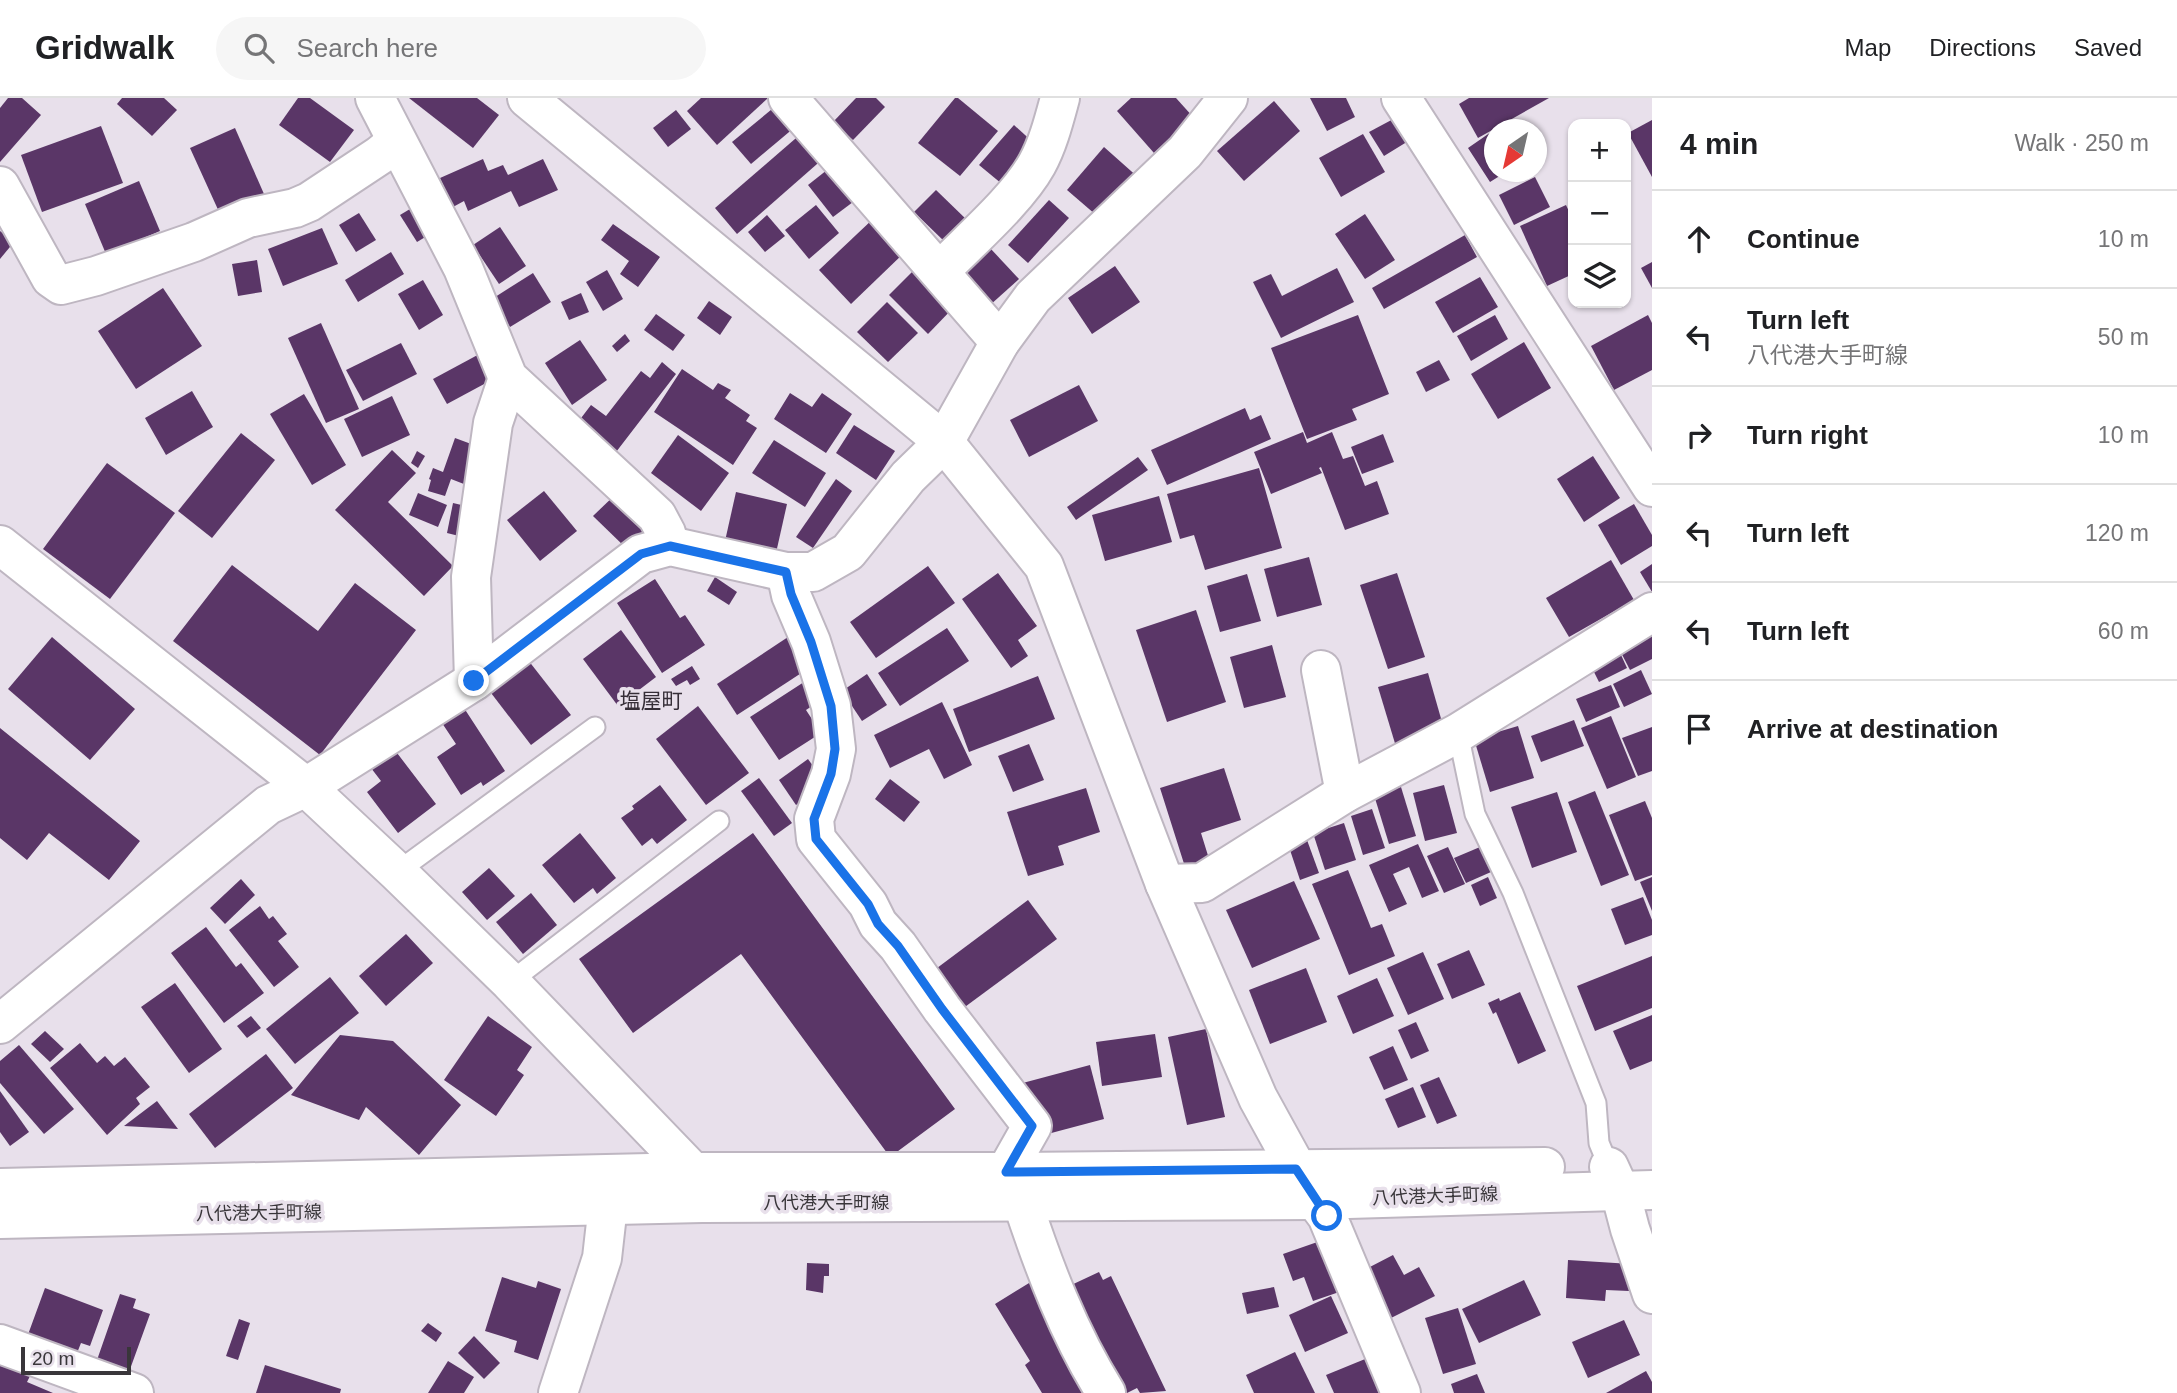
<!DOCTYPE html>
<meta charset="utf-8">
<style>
body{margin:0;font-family:Helvetica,"Noto Sans JP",sans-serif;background:#f6f6f6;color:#202124}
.controls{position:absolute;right:21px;top:21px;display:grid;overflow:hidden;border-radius:14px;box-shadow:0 2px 5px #0004}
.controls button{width:63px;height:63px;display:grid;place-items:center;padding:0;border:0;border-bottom:2px solid #e0e0e0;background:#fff;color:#202124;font:35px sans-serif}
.compass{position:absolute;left:1484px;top:21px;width:63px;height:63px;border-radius:50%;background:#fff;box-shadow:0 2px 5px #0004;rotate:214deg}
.scale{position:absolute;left:21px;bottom:18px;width:110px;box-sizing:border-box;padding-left:7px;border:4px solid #39363a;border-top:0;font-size:19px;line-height:24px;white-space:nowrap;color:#39363a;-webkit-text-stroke:5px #e8e0eb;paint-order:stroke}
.stop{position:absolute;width:21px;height:21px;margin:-16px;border:5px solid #1a73e8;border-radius:50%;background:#fff}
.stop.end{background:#1a73e8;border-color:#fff;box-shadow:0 2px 7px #0008}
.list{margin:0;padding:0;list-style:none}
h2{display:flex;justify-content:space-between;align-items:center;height:91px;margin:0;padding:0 28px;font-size:30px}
h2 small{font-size:23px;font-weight:400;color:#757577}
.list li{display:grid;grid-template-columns:46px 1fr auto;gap:21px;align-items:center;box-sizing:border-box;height:98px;padding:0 28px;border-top:2px solid #e0e0e0}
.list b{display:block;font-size:26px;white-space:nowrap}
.list p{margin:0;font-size:23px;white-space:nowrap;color:#757577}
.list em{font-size:23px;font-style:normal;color:#757577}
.icon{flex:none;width:38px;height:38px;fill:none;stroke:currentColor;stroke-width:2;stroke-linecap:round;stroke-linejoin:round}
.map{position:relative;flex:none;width:1652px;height:1295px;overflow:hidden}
header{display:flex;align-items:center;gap:42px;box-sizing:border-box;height:98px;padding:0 35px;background:#fff;border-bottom:2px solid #e0e0e0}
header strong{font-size:33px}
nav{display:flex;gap:38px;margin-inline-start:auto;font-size:24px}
.search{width:490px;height:63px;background:#f6f6f6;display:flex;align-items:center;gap:18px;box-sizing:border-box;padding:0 24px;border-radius:38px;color:#757577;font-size:26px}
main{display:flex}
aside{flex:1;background:#fff}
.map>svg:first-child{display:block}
.building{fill:#5a3667}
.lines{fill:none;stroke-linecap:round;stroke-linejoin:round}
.lane-casing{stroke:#beb6c1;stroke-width:23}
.street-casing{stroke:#beb6c1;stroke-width:42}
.secondary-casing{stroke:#beb6c1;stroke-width:42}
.lane{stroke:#fff;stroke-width:19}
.street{stroke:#fff;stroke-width:38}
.secondary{stroke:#fff;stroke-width:38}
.route{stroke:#1a73e8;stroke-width:9}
.labels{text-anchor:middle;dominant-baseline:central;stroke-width:7;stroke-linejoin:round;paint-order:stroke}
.street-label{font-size:18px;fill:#39363a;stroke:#e8e0eb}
.quarter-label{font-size:21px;fill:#352e37;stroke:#e8e0eb}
</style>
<header>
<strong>Gridwalk</strong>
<div class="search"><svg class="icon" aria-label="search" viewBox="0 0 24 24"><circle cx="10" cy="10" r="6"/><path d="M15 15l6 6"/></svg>Search here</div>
<nav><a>Map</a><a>Directions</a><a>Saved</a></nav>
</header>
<main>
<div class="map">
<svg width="1652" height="1295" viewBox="0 0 1652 1295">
<rect width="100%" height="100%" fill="#e8e0eb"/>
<g class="building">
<polygon points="8,0 22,0 41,17 0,64 0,10"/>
<polygon points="122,0 164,0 177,12 152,38 117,6"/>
<polygon points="298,0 310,0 354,32 330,64 279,27"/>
<polygon points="409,0 477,0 499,17 473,50"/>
<polygon points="701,0 768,0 717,47 687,13"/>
<polygon points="856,0 876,0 885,9 853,42 833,24"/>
<polygon points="955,0 958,0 998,33 960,78 918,45"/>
<polygon points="1131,0 1176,0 1194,20 1154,55 1117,13"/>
<polygon points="1310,0 1346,0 1355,19 1327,33"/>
<polygon points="1469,0 1549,0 1478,40 1459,6"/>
<polygon points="1274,3 1300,33 1244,83 1217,53"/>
<polygon points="777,7 795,29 751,66 732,44"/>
<polygon points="676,12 691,31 668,49 653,30"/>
<polygon points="1397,19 1410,42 1384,58 1369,34"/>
<polygon points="1652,22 1652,79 1628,35"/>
<polygon points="1014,27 1036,47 1002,86 979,67"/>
<polygon points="101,28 123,85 42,114 21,57"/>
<polygon points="235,30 264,96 220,116 190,50"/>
<polygon points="1494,32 1494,74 1506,74 1490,84 1468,50"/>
<polygon points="803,34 825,59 737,136 715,110"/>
<polygon points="1363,36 1385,74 1341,99 1319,60"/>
<polygon points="1104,49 1140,81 1103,123 1067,92"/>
<polygon points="483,61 488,73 503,67 508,77 543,61 558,92 519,109 511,93 468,113 464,103 453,109 440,80"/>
<polygon points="827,72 853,104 833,119 808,87"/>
<polygon points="1535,79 1550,109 1514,127 1499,97"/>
<polygon points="139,83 160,133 106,156 85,106"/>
<polygon points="936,92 969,124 947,146 914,114"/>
<polygon points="1049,102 1069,120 1028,165 1008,147"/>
<polygon points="420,105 437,132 417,144 400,117"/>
<polygon points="816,107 839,135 809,161 785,132"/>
<polygon points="1566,107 1573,122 1573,176 1547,188 1520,128"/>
<polygon points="359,115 376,142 356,154 339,127"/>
<polygon points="1365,116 1395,162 1365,181 1335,136"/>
<polygon points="767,117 785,138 765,154 748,134"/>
<polygon points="874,120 905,154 851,206 819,172"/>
<polygon points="613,126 660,159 638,189 620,176 629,163 601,142"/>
<polygon points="500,129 526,168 499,186 473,147"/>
<polygon points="322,130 338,166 283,188 268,151"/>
<polygon points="0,133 14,144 0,161"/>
<polygon points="1465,137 1477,159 1384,211 1372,190"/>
<polygon points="990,150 1019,181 989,208 961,176"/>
<polygon points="391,154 404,176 358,204 345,182"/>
<polygon points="257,162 262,194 238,198 232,166"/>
<polygon points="1652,164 1652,190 1641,170"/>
<polygon points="1115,168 1140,204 1092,236 1068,200"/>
<polygon points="916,170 955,208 928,236 889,197"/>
<polygon points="1337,170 1354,204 1281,240 1253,184 1271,176 1282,198"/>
<polygon points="607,172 623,201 603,213 586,184"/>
<polygon points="533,175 551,204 510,229 492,201"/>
<polygon points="1480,179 1498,209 1453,235 1435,204"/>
<polygon points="423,182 443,217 419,232 398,196"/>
<polygon points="163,190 202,248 136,291 98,233"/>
<polygon points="581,195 589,214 569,222 561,204"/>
<polygon points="709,203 732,219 720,237 697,220"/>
<polygon points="887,204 918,235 888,264 857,234"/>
<polygon points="656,216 685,237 673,253 644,232"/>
<polygon points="1358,217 1389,296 1352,311 1357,322 1307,341 1271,250"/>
<polygon points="1495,217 1508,241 1471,263 1457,238"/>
<polygon points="1648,217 1652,225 1652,272 1614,292 1591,248"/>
<polygon points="321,225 359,311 326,325 288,240"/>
<polygon points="625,236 630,243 617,254 612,248"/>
<polygon points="580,242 607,282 572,307 545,265"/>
<polygon points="1524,244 1551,290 1498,321 1471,276"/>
<polygon points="401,245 417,276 363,303 346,272"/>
<polygon points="485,253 499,278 447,306 433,281"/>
<polygon points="1439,262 1450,282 1426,294 1416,274"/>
<polygon points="662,264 676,276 613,358 575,328 591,307 606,318 641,273 650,280"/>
<polygon points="682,271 713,292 718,285 731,292 725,300 750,317 746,323 757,330 733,367 654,314"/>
<polygon points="1079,287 1098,323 1029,359 1010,322"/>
<polygon points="192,293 213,329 166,357 145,320"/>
<polygon points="790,295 812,309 822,295 852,316 826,355 774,321"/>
<polygon points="304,296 346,367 312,387 270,316"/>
<polygon points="392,298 410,337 362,359 344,321"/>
<polygon points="1245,310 1250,322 1261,317 1271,341 1167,387 1151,352"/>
<polygon points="854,327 895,353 876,382 836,355"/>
<polygon points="1303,334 1307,345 1332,334 1343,361 1353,358 1365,388 1377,383 1389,416 1345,432 1321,369 1319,370 1322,375 1271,396 1254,354"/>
<polygon points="241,335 275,362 212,440 178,413"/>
<polygon points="1383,336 1394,364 1362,376 1351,349"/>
<polygon points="678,337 729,375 701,413 651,375"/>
<polygon points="455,340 482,350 469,388 451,381 445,398 428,393 431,382 429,381 433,370 443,374"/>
<polygon points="774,342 826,375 805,409 752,375"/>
<polygon points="392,352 416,375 388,404 453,468 424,498 335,412"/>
<polygon points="417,353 425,358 418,370 411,365"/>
<polygon points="1593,358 1620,400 1584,424 1557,381"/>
<polygon points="1138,359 1148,372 1076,422 1067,409"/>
<polygon points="107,365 175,415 110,501 43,451"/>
<polygon points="1259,370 1282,450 1205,472 1194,437 1180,441 1167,396"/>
<polygon points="836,381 852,393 813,450 796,439"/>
<polygon points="544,393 577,433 540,463 507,422"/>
<polygon points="619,393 652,426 627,451 593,418"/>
<polygon points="736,394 787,406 776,455 725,443"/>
<polygon points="418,395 447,407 438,429 409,417"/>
<polygon points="1159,398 1172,444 1105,463 1092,417"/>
<polygon points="453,405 470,409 463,439 447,435"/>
<polygon points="1634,406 1652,437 1652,448 1621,467 1598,427"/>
<polygon points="1309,459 1322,507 1277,519 1264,471"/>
<polygon points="1611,462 1634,502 1569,539 1546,500"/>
<polygon points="1652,466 1652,494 1640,474"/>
<polygon points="232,467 318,533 355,485 416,532 320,657 173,543"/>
<polygon points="928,468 955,505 876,560 850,524"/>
<polygon points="998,475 1037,528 1018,542 1028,558 1011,570 962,501"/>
<polygon points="1397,475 1425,559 1388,571 1360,487"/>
<polygon points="1247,476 1261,523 1220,534 1207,488"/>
<polygon points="715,479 737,494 729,507 707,493"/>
<polygon points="655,481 680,520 685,517 705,547 662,575 617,505"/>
<polygon points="1196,512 1226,604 1167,624 1136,532"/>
<polygon points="1652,522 1652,561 1630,572 1614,541"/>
<polygon points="947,530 969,563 900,608 878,575"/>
<polygon points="621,532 656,579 618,608 583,561"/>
<polygon points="52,539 135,611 90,662 8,591"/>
<polygon points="788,539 809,570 737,617 717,586"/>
<polygon points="1616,546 1627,570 1599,584 1587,560"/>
<polygon points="1272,547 1286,599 1244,610 1230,559"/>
<polygon points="528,562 571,617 531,647 488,591"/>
<polygon points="692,568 700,581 690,587 687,582 676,588 671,581"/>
<polygon points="1641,572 1652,596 1624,609 1613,586"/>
<polygon points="1428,575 1446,638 1397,652 1378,589"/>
<polygon points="867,576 887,607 862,623 842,593"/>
<polygon points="1038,578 1055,621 969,654 953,611"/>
<polygon points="804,584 818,604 806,612 821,635 779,662 750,619"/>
<polygon points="1611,587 1620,609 1586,624 1576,601"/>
<polygon points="942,604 972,667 944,681 929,651 890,670 874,637"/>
<polygon points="698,608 749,675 706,707 656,641"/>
<polygon points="464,610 505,673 483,688 481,684 461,697 437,659 456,646 442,625"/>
<polygon points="1611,618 1636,679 1607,691 1581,630"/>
<polygon points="1574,622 1584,648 1541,664 1531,638"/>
<polygon points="1518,628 1534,680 1490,694 1474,641"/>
<polygon points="1652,629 1652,673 1638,678 1622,640"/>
<polygon points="0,630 140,743 109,782 49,735 27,762 0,740"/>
<polygon points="1029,646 1044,682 1013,694 998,658"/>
<polygon points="394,651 436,706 398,735 367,694 381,683 371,670"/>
<polygon points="808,661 826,686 796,707 779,682"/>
<polygon points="1224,670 1241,722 1201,735 1210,764 1186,772 1160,690"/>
<polygon points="759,680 792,725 774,738 741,693"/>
<polygon points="890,681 920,704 904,724 875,701"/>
<polygon points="660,687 687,722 657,746 652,740 642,748 621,720 634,711 632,708"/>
<polygon points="1444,687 1457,735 1425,743 1413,695"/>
<polygon points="1401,689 1416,738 1389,746 1374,697"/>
<polygon points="1086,690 1100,734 1058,748 1064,767 1028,778 1007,714"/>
<polygon points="1595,693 1629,777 1601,788 1568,704"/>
<polygon points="1557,694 1577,754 1532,770 1511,709"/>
<polygon points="1645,703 1652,720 1652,777 1635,783 1609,717"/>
<polygon points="1372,711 1385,750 1363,757 1351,718"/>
<polygon points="1344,725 1356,762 1325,772 1313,735"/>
<polygon points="580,735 616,780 597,796 593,790 574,805 542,767"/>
<polygon points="753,735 955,1011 890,1059 741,856 633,935 579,861"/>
<polygon points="1307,742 1319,775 1300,782 1289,749"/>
<polygon points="1418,746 1439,793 1422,800 1409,769 1393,776 1407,806 1389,814 1369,767"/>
<polygon points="1448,749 1465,786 1444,795 1427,758"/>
<polygon points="1480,749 1491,774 1466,785 1454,760"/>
<polygon points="489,770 515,798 487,822 462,794"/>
<polygon points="1348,772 1371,830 1382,826 1395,858 1349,877 1312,786"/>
<polygon points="1488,779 1497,800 1480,808 1471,787"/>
<polygon points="1652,779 1652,813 1640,784"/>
<polygon points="241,781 255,797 225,826 210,810"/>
<polygon points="1294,783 1320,841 1252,870 1226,812"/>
<polygon points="531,795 557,827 523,856 496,824"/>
<polygon points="1643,799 1652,822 1652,837 1625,847 1611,811"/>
<polygon points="1028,802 1057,841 954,917 925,879"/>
<polygon points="260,808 269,821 273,818 287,836 278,843 299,869 274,889 229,832"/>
<polygon points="206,829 236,869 241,865 264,895 224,925 171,855"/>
<polygon points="406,836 433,865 386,908 359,878"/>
<polygon points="1469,852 1485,887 1452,901 1437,866"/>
<polygon points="1423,854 1444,901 1408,917 1387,870"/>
<polygon points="1652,858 1652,910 1595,933 1577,888"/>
<polygon points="1306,870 1327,924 1270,946 1249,892"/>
<polygon points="330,879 359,915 295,966 266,931"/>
<polygon points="1377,880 1394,918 1353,936 1337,898"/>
<polygon points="175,885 222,951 189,975 141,909"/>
<polygon points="1520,894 1546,953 1518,966 1496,914 1493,916 1488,905 1499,900 1500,903"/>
<polygon points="1652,917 1652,963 1630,972 1613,933"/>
<polygon points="251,918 261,930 247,940 237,928"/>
<polygon points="488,918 532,949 517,972 524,977 496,1018 444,982"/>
<polygon points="1416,924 1429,953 1411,961 1398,932"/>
<polygon points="1206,931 1225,1019 1187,1027 1168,939"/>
<polygon points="45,933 64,951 50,964 31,946"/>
<polygon points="1155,936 1162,979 1102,988 1096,944"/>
<polygon points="340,937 393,943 461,1007 419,1057 366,1009 359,1022 291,997"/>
<polygon points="80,945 97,965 105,958 114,968 125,959 150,989 136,1000 140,1006 107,1037 50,970"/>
<polygon points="19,947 74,1011 44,1036 0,985 0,963"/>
<polygon points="1393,948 1408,982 1384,992 1369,959"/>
<polygon points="266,956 293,990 215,1050 189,1016"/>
<polygon points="1090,967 1104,1021 1040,1038 1019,986"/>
<polygon points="1439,979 1457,1018 1437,1026 1420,987"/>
<polygon points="1413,989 1426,1019 1398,1030 1385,1001"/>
<polygon points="0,993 29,1034 10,1048 0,1034"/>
<polygon points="157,1003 178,1031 124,1028"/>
<polygon points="1326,1141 1345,1192 1313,1203 1304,1179 1293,1183 1283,1156"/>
<polygon points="1393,1157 1404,1177 1419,1169 1435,1198 1391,1220 1366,1171"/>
<polygon points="1568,1162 1631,1166 1629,1193 1606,1192 1605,1203 1566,1200"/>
<polygon points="807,1165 829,1166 829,1178 824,1178 823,1195 806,1192"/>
<polygon points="1099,1174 1103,1182 1111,1178 1166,1293 1140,1295 1137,1290 1127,1295 1119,1295 1067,1189"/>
<polygon points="502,1179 536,1190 538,1183 561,1191 538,1262 514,1254 517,1243 485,1233"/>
<polygon points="1034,1182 1089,1291 1082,1295 1042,1295 1025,1267 1030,1263 995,1206"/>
<polygon points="1524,1182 1541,1217 1479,1245 1462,1211"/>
<polygon points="1274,1189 1279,1209 1247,1216 1242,1195"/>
<polygon points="45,1190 103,1212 90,1248 81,1245 75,1260 26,1242"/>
<polygon points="120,1196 136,1201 133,1210 150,1216 129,1274 97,1262"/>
<polygon points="1331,1198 1348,1235 1305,1254 1289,1217"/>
<polygon points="1458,1210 1476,1266 1443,1276 1425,1220"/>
<polygon points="239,1221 250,1225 238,1262 226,1258"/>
<polygon points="1624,1222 1640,1257 1588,1280 1572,1244"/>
<polygon points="428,1225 442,1235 436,1244 421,1233"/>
<polygon points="474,1238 500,1265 484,1281 458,1255"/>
<polygon points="1295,1254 1315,1295 1254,1295 1246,1277"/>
<polygon points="1370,1259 1384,1295 1334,1295 1326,1277"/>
<polygon points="448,1263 474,1279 464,1295 428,1295"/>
<polygon points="0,1266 30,1278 27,1284 53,1295 0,1295"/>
<polygon points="265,1267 341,1291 340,1295 256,1295"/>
<polygon points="1646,1273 1652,1284 1652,1295 1606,1295"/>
<polygon points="1477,1276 1485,1295 1454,1295 1451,1286"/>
</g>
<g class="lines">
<defs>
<g id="lane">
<polyline points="1458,635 1475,716 1513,795 1596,1005 1599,1045 1609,1069"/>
<polyline points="397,774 595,629"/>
<polyline points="510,884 719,723"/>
</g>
<g id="street">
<polyline points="375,0 463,170 508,280 657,418 666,435 670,448"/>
<polyline points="788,0 1000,244"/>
<polyline points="1401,0 1652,389"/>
<polyline points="0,88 51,180 61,187 96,178 194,144 248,120 295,110 309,104 380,57 396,44"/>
<path d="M940 173C969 143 1017 102 1037 66 1048 46 1054 22 1060 0"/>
<polyline points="0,447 306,689 397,774 510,884 693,1074 701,1100"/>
<polyline points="786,474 791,497 811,544 831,608 836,651 831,676 814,721 816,741 868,806 878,826 898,848 942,911 1032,1028 1006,1074"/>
<polyline points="1321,572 1345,695"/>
<polyline points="474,583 471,479 493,325 508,280"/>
<polyline points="1165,786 1202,785 1345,695 1458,635 1652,514"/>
<polyline points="0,926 268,707 306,689 474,583 641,456 670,448 786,474 813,474 848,454 908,379 944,344 1000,244 1033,199 1185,54 1228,0"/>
<polyline points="1609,1069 1620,1093 1630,1131 1652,1196"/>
<polyline points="1315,1102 1327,1118 1401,1295"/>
<path d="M1022 1103C1044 1170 1069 1236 1106 1295"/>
<polyline points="0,1246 134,1295"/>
<polyline points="558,1295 602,1160 608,1107"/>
</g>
<g id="secondary">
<polyline points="527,0 944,344 1044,468 1165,786 1258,1000 1308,1091"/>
<polyline points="0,1090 693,1074 1006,1074 1545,1069"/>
<polyline points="0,1121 702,1105 1315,1102 1652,1092"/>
</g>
</defs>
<use href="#lane" class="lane-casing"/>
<use href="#street" class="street-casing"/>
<use href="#secondary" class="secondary-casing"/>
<use href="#lane" class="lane"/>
<use href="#street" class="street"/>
<use href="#secondary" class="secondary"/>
</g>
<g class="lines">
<polyline class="route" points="474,583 641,456 670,448 786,474 791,496 811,544 831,608 835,651 831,676 814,721 816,741 868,806 878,826 898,848 942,911 1032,1028 1006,1074 1296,1071 1327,1118"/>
</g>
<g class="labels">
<g class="street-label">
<text transform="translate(1435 1098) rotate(-2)">八代港大手町線</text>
<text x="826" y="1105">八代港大手町線</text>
<text transform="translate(259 1115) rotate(-1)">八代港大手町線</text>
</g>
<g class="quarter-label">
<text x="651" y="602">塩屋町</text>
</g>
</g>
</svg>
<div class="controls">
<button>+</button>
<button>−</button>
<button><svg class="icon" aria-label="layers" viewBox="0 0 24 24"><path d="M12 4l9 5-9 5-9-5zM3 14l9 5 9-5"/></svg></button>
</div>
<svg class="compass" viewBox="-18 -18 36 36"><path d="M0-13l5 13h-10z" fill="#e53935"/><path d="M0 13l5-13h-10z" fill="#757577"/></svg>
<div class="scale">20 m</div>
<div class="stop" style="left:1327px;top:1118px"></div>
<div class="stop end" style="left:474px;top:583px"></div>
</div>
<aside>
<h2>4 min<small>Walk · 250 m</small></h2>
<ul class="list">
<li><svg class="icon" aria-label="ahead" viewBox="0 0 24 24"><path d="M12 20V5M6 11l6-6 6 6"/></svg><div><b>Continue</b></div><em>10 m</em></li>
<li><svg class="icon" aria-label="left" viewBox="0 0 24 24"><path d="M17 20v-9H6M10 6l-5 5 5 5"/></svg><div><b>Turn left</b><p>八代港大手町線</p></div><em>50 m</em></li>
<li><svg class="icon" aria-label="right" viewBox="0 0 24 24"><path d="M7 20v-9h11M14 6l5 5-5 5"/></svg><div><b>Turn right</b></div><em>10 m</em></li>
<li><svg class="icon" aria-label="left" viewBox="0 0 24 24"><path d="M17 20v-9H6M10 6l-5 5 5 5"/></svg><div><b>Turn left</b></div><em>120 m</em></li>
<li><svg class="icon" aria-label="left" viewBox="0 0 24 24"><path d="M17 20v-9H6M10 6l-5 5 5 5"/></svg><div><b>Turn left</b></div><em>60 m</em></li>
<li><svg class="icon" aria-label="arrive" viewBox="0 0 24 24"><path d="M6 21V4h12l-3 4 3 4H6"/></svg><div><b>Arrive at destination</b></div></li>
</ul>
</aside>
</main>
